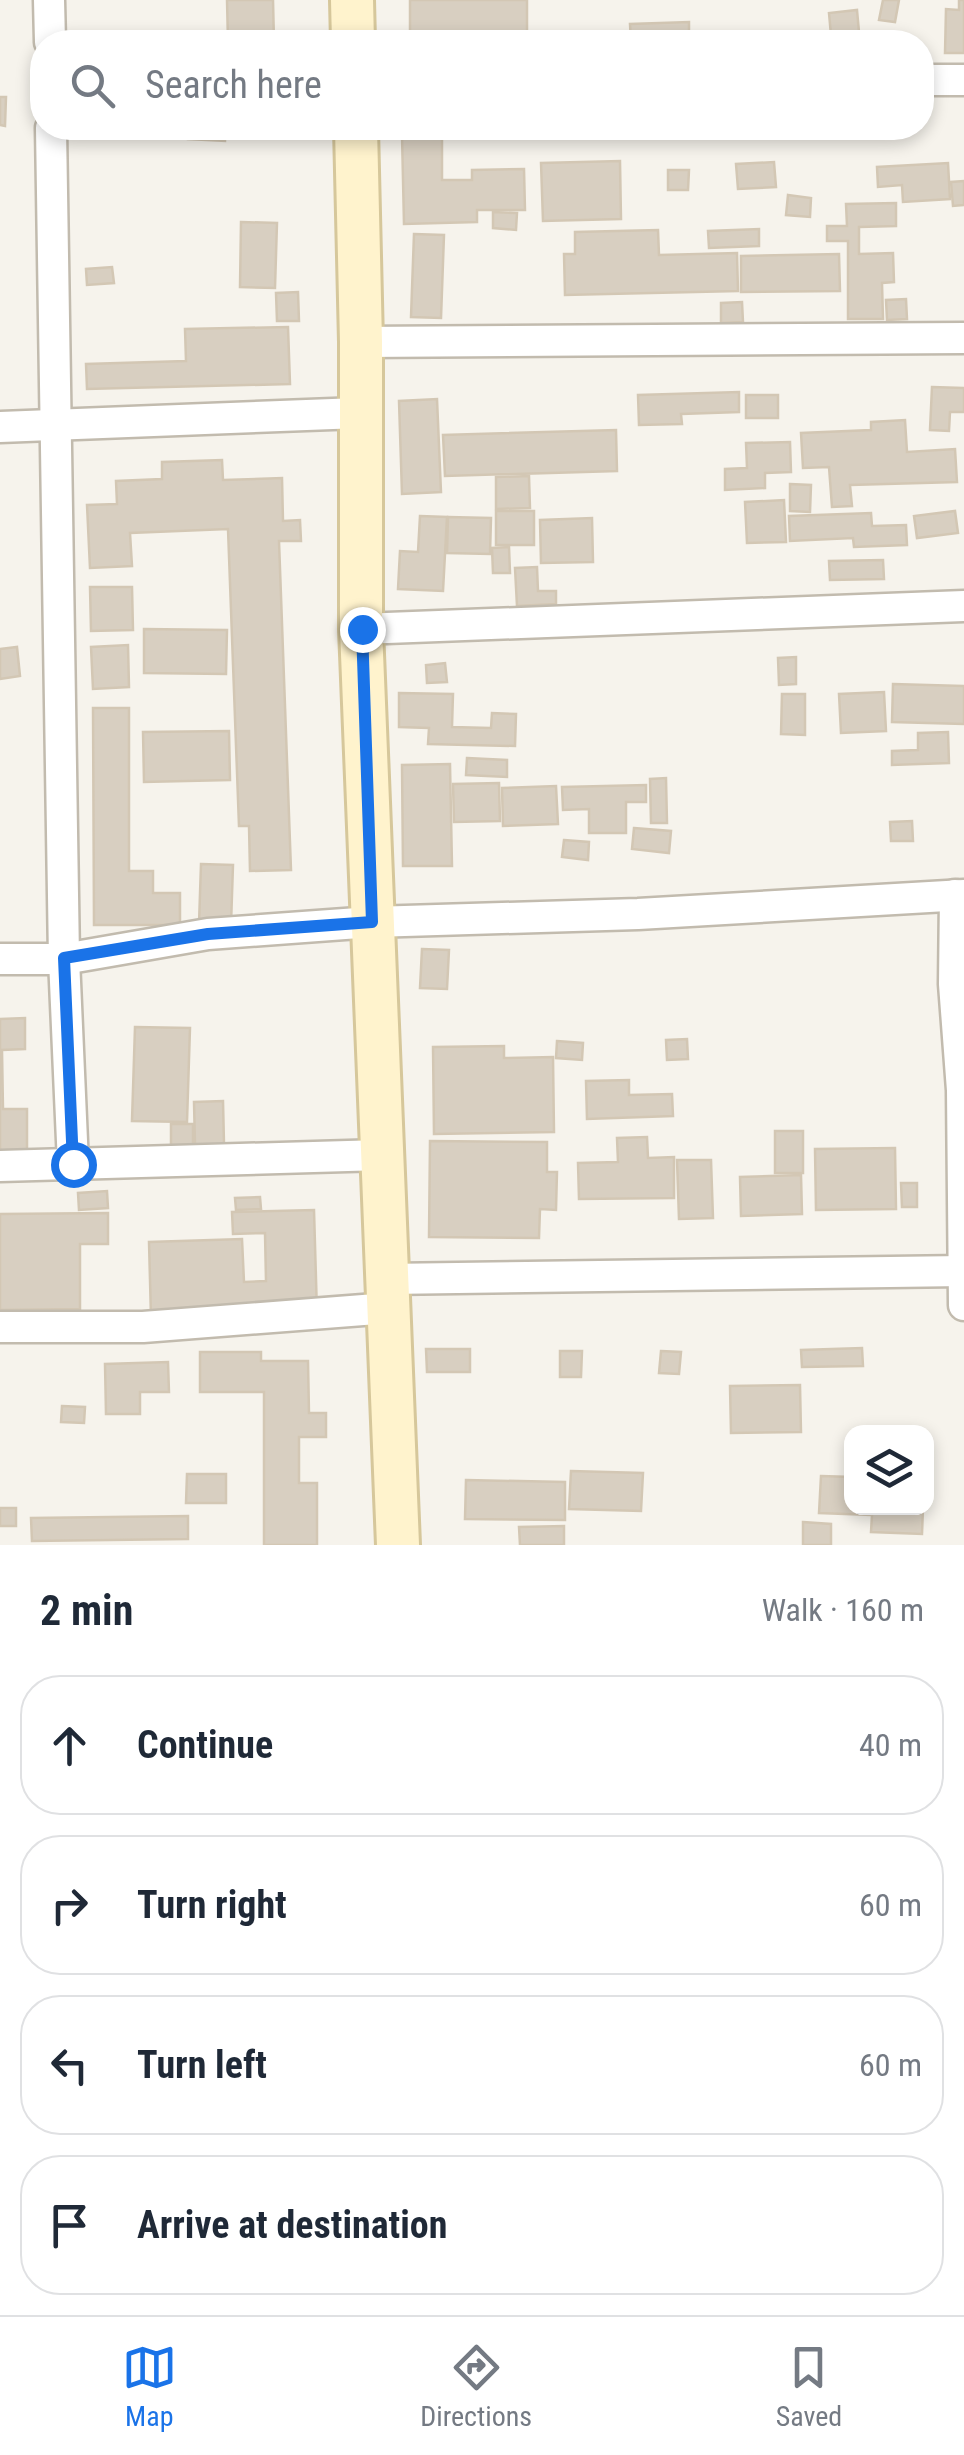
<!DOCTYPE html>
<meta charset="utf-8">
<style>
body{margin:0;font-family:"Roboto Condensed",sans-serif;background:#f6f6f7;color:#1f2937}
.controls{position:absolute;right:30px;bottom:30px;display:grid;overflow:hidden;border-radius:20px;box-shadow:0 5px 15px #0003}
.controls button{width:90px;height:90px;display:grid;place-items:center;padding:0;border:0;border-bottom:2px solid #e0e1e3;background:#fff;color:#1f2937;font:50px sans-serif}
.stop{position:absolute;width:30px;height:30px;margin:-22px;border:8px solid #1a73e8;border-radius:50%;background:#fff}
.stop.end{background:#1a73e8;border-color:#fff;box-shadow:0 2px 10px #0008}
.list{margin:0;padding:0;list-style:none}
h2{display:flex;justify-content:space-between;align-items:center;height:130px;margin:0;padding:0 40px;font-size:42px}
h2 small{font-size:32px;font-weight:400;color:#747a83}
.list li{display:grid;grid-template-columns:65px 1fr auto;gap:30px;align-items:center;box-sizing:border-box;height:140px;margin:0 20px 20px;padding:0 20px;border:2px solid #e0e1e3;border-radius:40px}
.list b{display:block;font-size:38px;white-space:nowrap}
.list em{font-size:32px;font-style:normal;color:#747a83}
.icon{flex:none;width:55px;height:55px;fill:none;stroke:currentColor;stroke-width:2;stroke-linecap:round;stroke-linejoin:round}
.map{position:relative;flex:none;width:964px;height:1545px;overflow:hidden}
.search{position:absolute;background:#fff;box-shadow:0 5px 15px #0003;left:30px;right:30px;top:30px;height:110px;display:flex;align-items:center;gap:25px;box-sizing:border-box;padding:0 35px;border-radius:40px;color:#747a83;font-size:38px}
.sheet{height:770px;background:#fff}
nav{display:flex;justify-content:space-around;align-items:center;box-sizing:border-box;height:140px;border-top:2px solid #e0e1e3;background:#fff;font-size:28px;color:#747a83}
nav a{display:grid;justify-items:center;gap:5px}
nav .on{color:#1a73e8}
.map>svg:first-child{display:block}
.building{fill:#d8cfc1;stroke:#d3c7b4;stroke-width:2.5}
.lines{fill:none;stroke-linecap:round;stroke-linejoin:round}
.minor-casing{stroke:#c2bbae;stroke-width:35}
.secondary-casing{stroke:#d6c79b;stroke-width:48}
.minor{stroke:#fff;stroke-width:30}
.secondary{stroke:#fff3cd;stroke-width:42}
.route{stroke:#1a73e8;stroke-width:12}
</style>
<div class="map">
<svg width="964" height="1545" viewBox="0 0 964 1545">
<rect width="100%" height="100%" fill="#f6f3ec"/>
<g class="building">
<polygon points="227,0 273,0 274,42 228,42"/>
<polygon points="410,0 527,0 527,37 410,42"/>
<polygon points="883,0 899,0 895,22 879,20"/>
<polygon points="959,0 964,0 964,53 945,53 946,9 959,10"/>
<polygon points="857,10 859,32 831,35 829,13"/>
<polygon points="689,22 689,42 631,42 630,24"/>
<polygon points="0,97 6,97 5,126 0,125"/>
<polygon points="189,128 225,128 225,141 188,139"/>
<polygon points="442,134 442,180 472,180 472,170 524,169 525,210 477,210 477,222 404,224 402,135"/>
<polygon points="620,161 621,219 543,221 541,163"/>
<polygon points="774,162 776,187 738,189 736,164"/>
<polygon points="948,163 950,199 903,202 902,185 878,187 877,167"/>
<polygon points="668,170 689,170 688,190 668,190"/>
<polygon points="964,181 964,205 953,206 951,182"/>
<polygon points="788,195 811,198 810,217 786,215"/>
<polygon points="896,203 896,226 859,227 859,254 893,253 894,282 882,283 883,319 848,319 848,241 827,241 827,226 847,226 846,204"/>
<polygon points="493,212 517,213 516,230 493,228"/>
<polygon points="241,222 277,223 275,288 240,287"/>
<polygon points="759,229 759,246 709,248 708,231"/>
<polygon points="658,230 659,255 737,253 738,291 565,295 564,254 575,254 575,232"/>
<polygon points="414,234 444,235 441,318 411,317"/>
<polygon points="839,254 840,291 741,292 741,256"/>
<polygon points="112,267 114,283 87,285 86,269"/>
<polygon points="298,292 299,321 277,321 276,293"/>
<polygon points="906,299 907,319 887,320 886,300"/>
<polygon points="742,302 743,322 721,323 721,303"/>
<polygon points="288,327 290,384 87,389 86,364 186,361 185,329"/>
<polygon points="932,387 964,388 964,412 950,412 949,431 930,430"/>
<polygon points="739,392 739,412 681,414 682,424 639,425 638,395"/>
<rect x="746" y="395" width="32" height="23"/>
<polygon points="437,399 441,492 402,494 399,401"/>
<polygon points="905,420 907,452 955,449 957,482 850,485 852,506 832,507 829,467 803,468 801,433 871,430 871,422"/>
<polygon points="616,430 617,471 445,476 443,435"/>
<polygon points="790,442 791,472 765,473 765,488 725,490 725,469 747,468 746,443"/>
<polygon points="222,460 223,480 282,478 283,521 300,520 301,541 279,541 291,870 250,871 249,826 239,826 228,529 130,533 132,566 90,568 87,505 117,504 116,481 162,479 162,462"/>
<polygon points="529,476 530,508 496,509 496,477"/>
<polygon points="790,484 811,485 810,512 790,511"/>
<polygon points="784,500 786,542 747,543 745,502"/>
<rect x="496" y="511" width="38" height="34"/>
<polygon points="955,511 958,533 917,538 914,516"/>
<polygon points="871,513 872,526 906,525 907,545 854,547 853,538 790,541 789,516"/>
<polygon points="420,516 447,517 443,591 398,589 400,551 418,552"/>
<polygon points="448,517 491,518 490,554 447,553"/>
<polygon points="592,518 593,562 541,563 540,520"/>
<polygon points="509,547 510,573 493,573 492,548"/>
<polygon points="883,560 884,579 830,580 829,561"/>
<polygon points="537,567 538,591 556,591 556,604 517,606 515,568"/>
<polygon points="90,587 132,587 133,630 91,631"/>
<polygon points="144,629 227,630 226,674 144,673"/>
<polygon points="128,645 129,687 93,689 91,647"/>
<polygon points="17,647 20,676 0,679 0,649"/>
<polygon points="796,657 796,684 779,685 778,658"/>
<polygon points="445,663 447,682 427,683 426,665"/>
<polygon points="893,684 964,686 964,724 892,722"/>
<polygon points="884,692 886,731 841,733 839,694"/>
<polygon points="399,693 453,694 452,727 491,728 492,713 516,714 515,746 428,744 429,728 399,727"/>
<polygon points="782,694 805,694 805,735 781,734"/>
<polygon points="93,708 129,708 129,871 153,871 153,893 180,893 180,925 94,925"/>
<polygon points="229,731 230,780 144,782 143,732"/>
<polygon points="948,732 949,763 892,765 892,751 918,750 918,733"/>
<polygon points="467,758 507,760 507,777 466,775"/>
<polygon points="450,764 452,866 403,866 402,765"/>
<polygon points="666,778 667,823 651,823 650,779"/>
<polygon points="499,783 500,821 454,822 453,784"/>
<polygon points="646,785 646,802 626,802 626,833 589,833 589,809 563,810 562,787"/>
<polygon points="556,786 558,824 503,826 502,788"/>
<polygon points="912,821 913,841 891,841 890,822"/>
<polygon points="634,828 671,831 669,853 632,849"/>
<polygon points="564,840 589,842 588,860 562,857"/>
<polygon points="201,864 233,865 231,925 199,924"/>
<polygon points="422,949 449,950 447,989 420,988"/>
<polygon points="25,1018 25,1049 2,1050 3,1109 27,1109 27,1158 0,1164 0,1019"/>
<polygon points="135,1027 190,1028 187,1122 132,1121"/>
<polygon points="687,1039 688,1059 667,1060 666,1040"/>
<polygon points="557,1041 583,1043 582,1060 556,1058"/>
<polygon points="504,1046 504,1058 553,1057 554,1132 434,1134 433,1047"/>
<polygon points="629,1080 629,1095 672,1094 673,1116 587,1119 586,1081"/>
<polygon points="223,1101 224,1144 195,1145 194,1102"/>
<rect x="171" y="1124" width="22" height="32"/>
<rect x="775" y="1131" width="28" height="42"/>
<polygon points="647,1137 648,1158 674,1157 674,1198 579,1199 578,1163 618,1162 617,1138"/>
<polygon points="430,1141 547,1142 547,1172 557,1172 556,1210 540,1209 539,1238 429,1237"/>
<polygon points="895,1148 896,1209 816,1210 815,1149"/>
<polygon points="677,1160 711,1160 713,1218 679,1219"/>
<polygon points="801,1175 802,1214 741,1216 740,1177"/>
<polygon points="901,1183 917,1183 917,1207 902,1207"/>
<polygon points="107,1191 108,1208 79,1210 78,1193"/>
<polygon points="260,1197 261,1209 236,1210 235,1198"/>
<polygon points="314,1210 317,1313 151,1318 149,1242 242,1239 244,1282 266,1281 265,1233 233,1234 232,1212"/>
<polygon points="108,1213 108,1244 80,1244 80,1309 0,1310 0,1214"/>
<polygon points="862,1348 863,1366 802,1367 801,1350"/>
<polygon points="426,1349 470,1349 470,1372 427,1372"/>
<polygon points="560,1351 582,1351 581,1377 560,1377"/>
<polygon points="661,1351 681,1352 679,1374 659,1373"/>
<polygon points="200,1352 261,1352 261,1361 308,1361 309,1413 326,1413 326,1437 299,1437 299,1483 317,1483 317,1545 264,1545 264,1392 200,1392"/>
<polygon points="168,1362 169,1392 140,1392 140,1414 106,1414 105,1364"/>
<polygon points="800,1385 801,1432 731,1433 730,1386"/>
<polygon points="62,1406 85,1407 84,1423 61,1422"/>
<polygon points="571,1471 643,1473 641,1511 569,1509"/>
<polygon points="187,1474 226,1474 226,1503 186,1503"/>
<polygon points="821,1476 852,1477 852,1508 923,1508 922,1534 871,1532 872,1515 819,1513"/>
<polygon points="466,1480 565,1482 565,1520 465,1519"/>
<rect x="0" y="1508" width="16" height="18"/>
<polygon points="188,1516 188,1539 32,1541 31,1518"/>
<polygon points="803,1522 831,1524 831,1545 803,1545"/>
<polygon points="564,1526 564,1545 520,1545 519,1527"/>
</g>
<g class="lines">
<defs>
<g id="minor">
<polyline points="49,0 50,42"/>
<polyline points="922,80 964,80"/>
<polyline points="51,128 64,959 73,1164"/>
<polyline points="361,342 964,338"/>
<polyline points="0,427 359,413"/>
<polyline points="361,629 964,606"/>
<polyline points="955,895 954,984 962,1090 964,1305"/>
<polyline points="0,959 64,959 208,934 372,922 638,914 964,895"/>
<polyline points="0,1166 382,1155"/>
<polyline points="387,1279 963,1271"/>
<polyline points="0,1327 143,1327 389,1308"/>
</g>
<g id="secondary">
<polyline points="352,0 353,42"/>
<polyline points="356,128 361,342 361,629 398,1545"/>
</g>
</defs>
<use href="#minor" class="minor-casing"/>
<use href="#secondary" class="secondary-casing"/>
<use href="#minor" class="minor"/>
<use href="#secondary" class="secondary"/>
</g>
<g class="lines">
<polyline class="route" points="73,1164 64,958 208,934 372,922 362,629"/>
</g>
</svg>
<div class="controls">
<button><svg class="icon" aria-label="layers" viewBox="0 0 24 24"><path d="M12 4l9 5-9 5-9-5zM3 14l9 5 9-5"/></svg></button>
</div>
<div class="stop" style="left:73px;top:1164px"></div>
<div class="stop end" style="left:362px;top:629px"></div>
<div class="search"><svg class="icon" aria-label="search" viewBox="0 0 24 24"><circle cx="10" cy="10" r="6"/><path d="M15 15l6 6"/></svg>Search here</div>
</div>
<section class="sheet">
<h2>2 min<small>Walk · 160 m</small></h2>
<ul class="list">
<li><svg class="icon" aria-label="ahead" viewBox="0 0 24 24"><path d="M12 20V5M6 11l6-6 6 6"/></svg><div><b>Continue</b></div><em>40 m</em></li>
<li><svg class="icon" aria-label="right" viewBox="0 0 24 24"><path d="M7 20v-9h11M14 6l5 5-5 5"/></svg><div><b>Turn right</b></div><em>60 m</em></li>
<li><svg class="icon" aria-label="left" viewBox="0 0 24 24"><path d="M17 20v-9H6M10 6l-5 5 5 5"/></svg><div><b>Turn left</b></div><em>60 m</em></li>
<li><svg class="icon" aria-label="arrive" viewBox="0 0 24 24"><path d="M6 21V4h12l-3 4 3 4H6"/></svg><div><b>Arrive at destination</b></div></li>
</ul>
</section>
<nav>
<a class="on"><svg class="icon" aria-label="map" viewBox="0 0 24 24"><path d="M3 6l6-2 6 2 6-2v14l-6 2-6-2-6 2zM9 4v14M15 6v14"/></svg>Map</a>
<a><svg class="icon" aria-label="directions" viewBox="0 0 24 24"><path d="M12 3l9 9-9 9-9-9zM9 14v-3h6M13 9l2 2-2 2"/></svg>Directions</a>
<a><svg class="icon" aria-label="saved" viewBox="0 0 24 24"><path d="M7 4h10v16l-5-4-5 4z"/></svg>Saved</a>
</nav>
